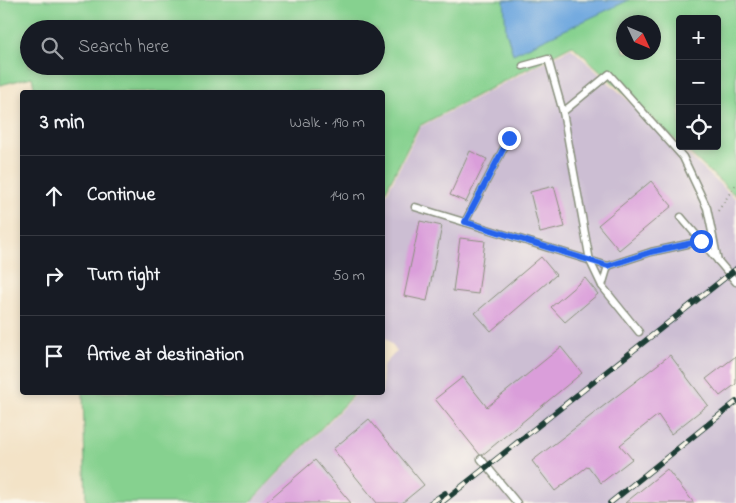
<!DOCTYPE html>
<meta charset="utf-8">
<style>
body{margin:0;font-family:"Indie Flower",sans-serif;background:#242831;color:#f1f3f6}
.controls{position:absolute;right:15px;top:15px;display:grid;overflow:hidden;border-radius:5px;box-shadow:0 2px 8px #0003}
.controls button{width:45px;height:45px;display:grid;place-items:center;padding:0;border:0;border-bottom:1px solid #363941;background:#171b24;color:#f1f3f6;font:25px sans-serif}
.compass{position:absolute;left:616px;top:15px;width:45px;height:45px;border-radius:50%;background:#171b24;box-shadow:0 2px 8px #0003;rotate:134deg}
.stop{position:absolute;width:15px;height:15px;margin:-11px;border:4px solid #2563eb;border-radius:50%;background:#fff}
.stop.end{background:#2563eb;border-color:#fff;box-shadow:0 1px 5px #0008}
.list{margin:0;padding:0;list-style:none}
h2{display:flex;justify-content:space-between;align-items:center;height:65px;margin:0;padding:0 20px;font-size:21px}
h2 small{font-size:16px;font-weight:400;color:#9ea1a6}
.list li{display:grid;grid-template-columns:32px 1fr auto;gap:15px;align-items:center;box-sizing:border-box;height:80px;padding:0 20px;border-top:1px solid #363941}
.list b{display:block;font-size:19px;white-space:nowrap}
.list em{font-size:16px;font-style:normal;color:#9ea1a6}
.icon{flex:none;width:28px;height:28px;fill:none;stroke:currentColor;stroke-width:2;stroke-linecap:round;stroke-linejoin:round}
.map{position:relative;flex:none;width:736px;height:503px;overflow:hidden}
.search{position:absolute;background:#171b24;box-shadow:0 2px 8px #0003;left:20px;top:20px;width:365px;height:55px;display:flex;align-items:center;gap:12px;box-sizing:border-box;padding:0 18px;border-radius:28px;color:#9ea1a6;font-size:19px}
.panel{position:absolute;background:#171b24;box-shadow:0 2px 8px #0003;left:20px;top:90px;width:365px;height:305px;border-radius:5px}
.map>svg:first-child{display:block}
.industrial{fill:#ccbed3}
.green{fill:#86d18f;stroke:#528762;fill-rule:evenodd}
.water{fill:#6fa8df;stroke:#47728a}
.building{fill:#da9eda}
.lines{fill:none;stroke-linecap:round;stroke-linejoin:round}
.lane-casing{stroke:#89907e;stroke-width:9}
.path{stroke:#89907e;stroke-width:2;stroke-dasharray:1 4;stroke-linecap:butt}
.lane{stroke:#fff;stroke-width:6}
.rail-casing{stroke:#1f3d34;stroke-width:5.5}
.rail{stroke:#fbf7ec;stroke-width:4;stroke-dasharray:11;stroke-linecap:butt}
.route{stroke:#2563eb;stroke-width:6}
</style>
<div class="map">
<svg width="736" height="503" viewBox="0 0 736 503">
<rect width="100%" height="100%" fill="#fbf7ec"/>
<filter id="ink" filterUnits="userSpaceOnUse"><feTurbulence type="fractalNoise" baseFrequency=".02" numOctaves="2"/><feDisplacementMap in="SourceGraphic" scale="10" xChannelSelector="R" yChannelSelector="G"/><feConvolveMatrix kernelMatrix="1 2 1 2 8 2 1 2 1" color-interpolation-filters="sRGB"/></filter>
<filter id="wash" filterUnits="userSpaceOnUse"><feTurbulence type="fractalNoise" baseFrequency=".0096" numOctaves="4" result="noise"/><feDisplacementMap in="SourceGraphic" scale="20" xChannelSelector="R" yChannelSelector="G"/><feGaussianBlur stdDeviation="1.12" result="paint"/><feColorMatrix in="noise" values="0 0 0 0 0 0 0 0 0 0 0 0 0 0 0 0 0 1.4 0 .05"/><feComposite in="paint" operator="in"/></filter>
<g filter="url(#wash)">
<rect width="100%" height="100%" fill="#f3e3c7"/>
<polygon class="industrial" points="571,48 736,199 736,503 250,503 357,393 382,392 383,366 397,351 383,335 383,201 420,127"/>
<g class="green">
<path d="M0 0H736V196L682 146H717V19H680V144L572 45 419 126 383 196 382 92H35L32 77 0 85ZM624 22H654V52H624ZM29 29H376V66H29Z"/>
<polygon points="83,393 83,392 355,393 249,503 86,503"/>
</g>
<polygon class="water" points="504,0 629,0 513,54 506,31"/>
<g id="blocks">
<g class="building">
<polygon points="470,151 487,159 466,202 450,195"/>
<polygon points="651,181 672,206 619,250 598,225"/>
<polygon points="554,186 565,227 540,233 530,192"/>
<polygon points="420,221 442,226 427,301 404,296"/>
<polygon points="460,238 485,241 478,294 453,291"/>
<polygon points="541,257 556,275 491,331 475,313"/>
<polygon points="585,278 598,294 565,322 551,307"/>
<polygon points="561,347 582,373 481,456 435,399 463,377 487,407"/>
<polygon points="670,355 708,405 671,434 658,415 620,445 632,459 601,483 588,466 555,491 532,461"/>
<polygon points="736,356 736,384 720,396 706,379"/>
<polygon points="369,419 424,485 402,503 377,503 333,449"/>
<polygon points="315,460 351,503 265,503"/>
<polygon points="667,469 694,503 625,503"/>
</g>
</g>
</g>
<g filter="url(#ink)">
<use href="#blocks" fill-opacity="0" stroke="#89907e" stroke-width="1"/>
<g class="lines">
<defs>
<g id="lane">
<polyline points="523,66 548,59 563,112 590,261 602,286"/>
<polyline points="563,112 609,74 683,157 707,208 718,261"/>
<polyline points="415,207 608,266 651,252 701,241"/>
<polyline points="681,217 736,282"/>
<polyline points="465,222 509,138"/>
<polyline points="608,266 602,286 639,332"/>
<polyline points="481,459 517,503"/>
</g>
</defs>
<use href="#lane" class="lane-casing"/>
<polyline class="path" points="718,211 736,184"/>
<use href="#lane" class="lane"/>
<defs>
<g id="rail">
<polyline points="430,503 445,493"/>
<polyline points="441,503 736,269"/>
<polyline points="610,503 736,402"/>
</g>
</defs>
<use href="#rail" class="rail-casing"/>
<use href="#rail" class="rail"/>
</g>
</g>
<g class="lines" filter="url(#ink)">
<polyline class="route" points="509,138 465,222 608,266 651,252 701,241"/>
</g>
</svg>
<div class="controls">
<button>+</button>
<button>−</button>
<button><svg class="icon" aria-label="locate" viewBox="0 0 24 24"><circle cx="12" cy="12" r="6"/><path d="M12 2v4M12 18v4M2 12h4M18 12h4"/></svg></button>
</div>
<svg class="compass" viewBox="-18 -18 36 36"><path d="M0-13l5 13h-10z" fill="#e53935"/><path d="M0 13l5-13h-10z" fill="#9ea1a6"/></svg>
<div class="stop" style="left:701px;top:241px"></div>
<div class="stop end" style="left:509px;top:138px"></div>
<div class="search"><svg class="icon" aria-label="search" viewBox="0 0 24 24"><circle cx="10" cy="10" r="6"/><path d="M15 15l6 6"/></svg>Search here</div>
<section class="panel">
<h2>3 min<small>Walk · 190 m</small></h2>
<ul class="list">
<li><svg class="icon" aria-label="ahead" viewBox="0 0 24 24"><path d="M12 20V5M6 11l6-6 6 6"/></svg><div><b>Continue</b></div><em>140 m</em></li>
<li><svg class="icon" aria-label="right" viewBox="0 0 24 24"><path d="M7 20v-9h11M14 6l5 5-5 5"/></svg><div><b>Turn right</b></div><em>50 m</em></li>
<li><svg class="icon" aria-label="arrive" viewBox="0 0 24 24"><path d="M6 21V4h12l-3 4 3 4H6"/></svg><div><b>Arrive at destination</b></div></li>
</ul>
</section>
</div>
